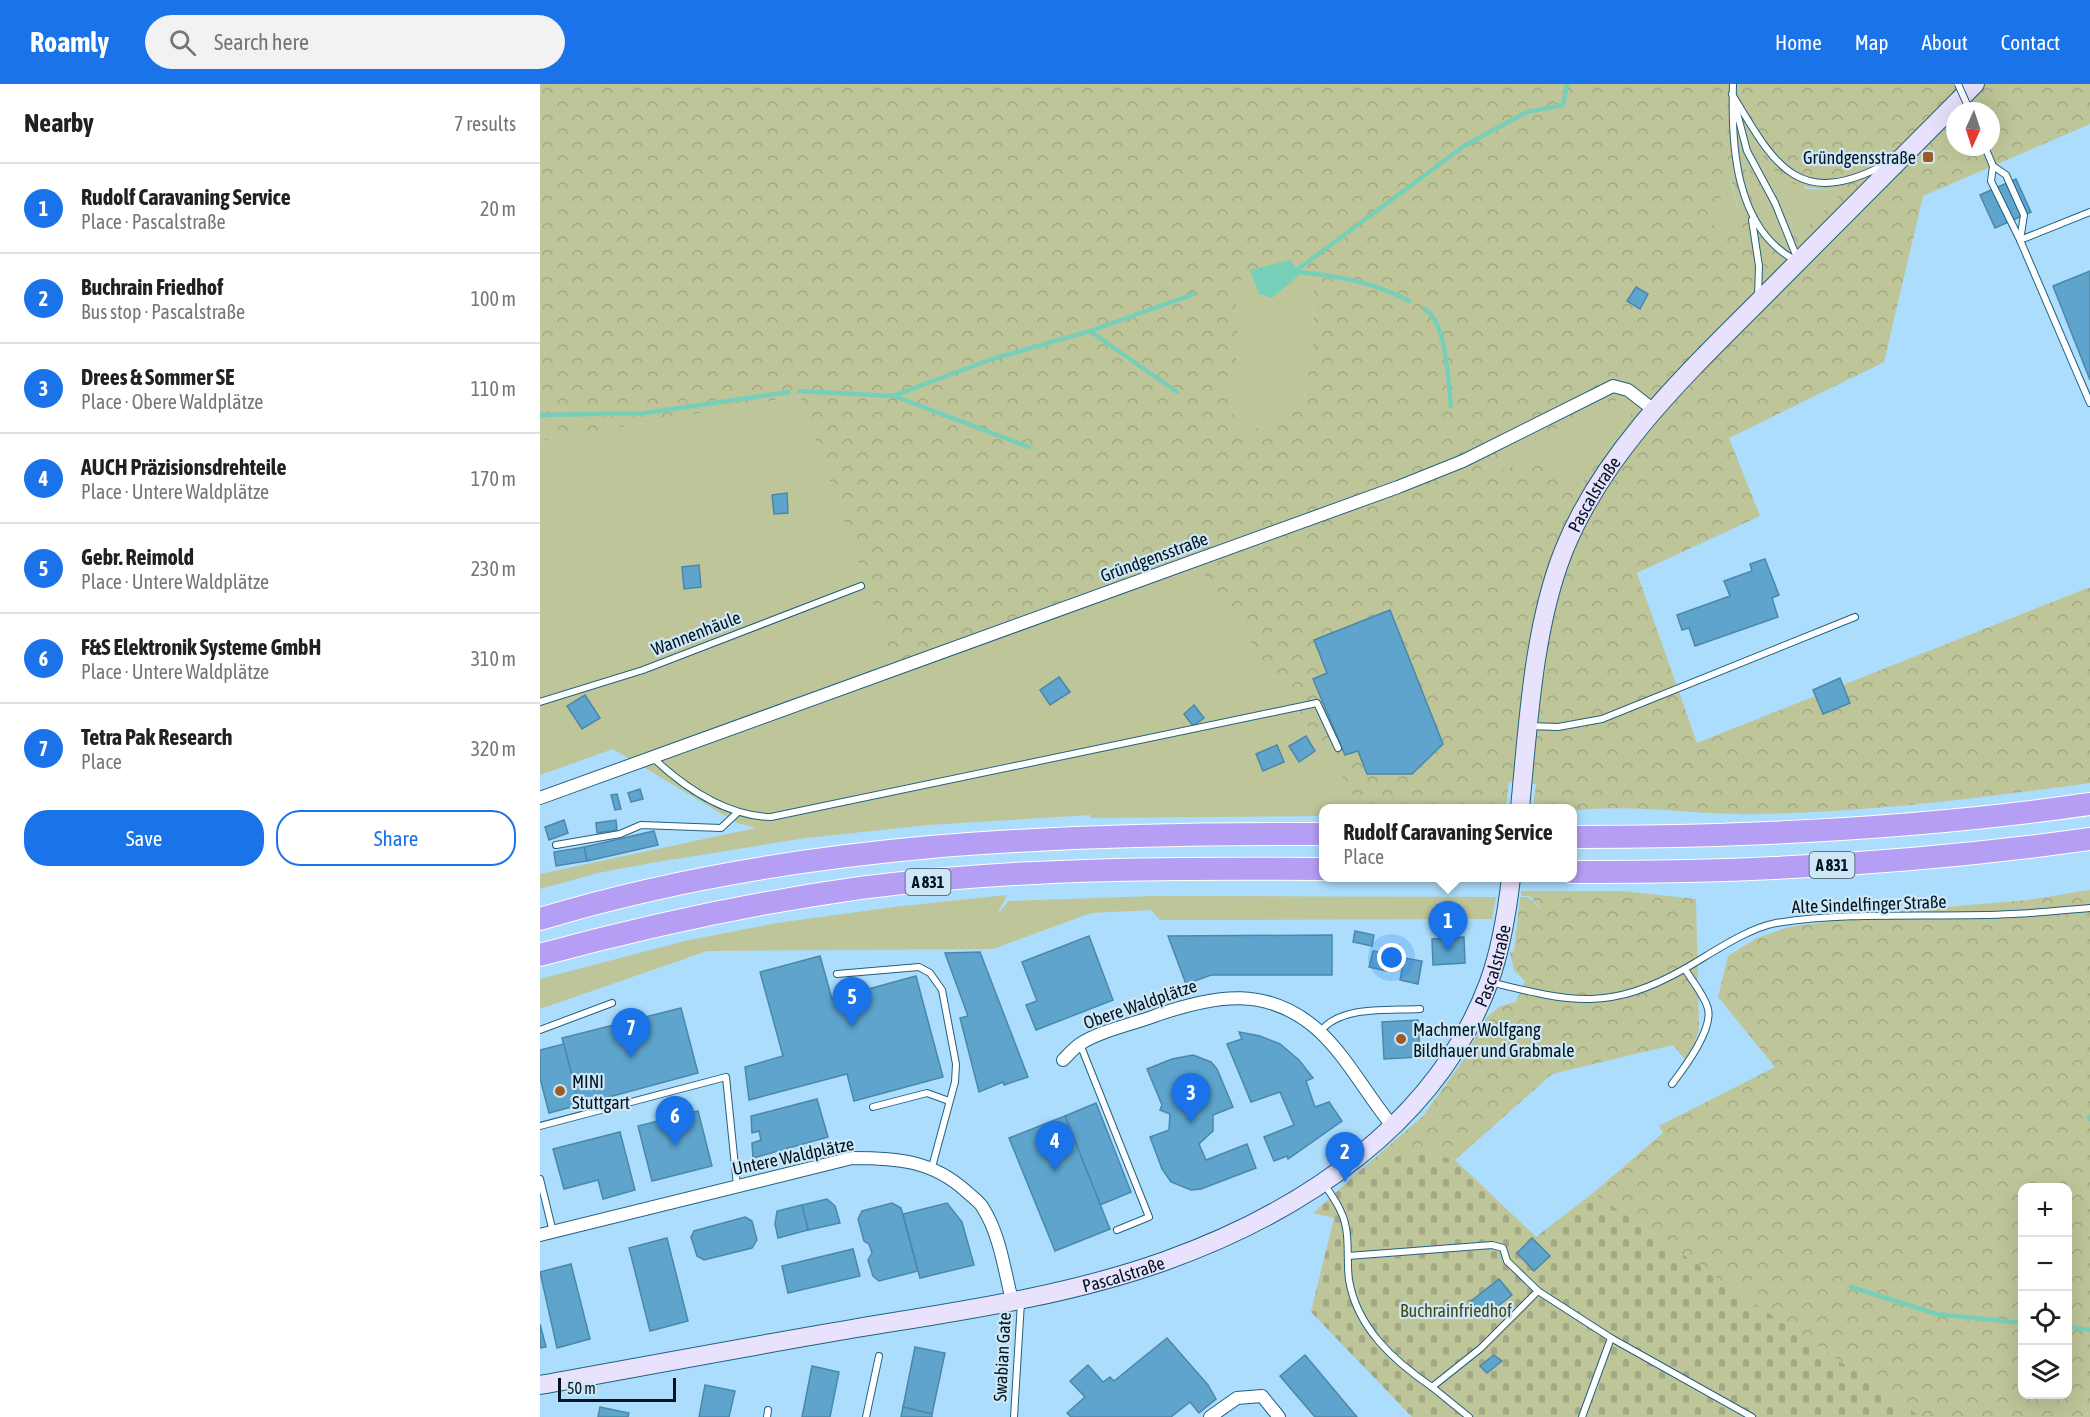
<!DOCTYPE html>
<meta charset="utf-8">
<style>
body{margin:0;font-family:"Asap Condensed",sans-serif;background:#f2f2f2;color:#202124}
.controls{position:absolute;right:18px;bottom:18px;display:grid;overflow:hidden;border-radius:12px;box-shadow:0 6px 24px #0002}
.controls button{width:54px;height:54px;display:grid;place-items:center;padding:0;border:0;border-bottom:2px solid #e0e0e0;background:#fff;color:#202124;font:30px sans-serif}
.compass{position:absolute;left:1406px;top:18px;width:54px;height:54px;border-radius:50%;background:#fff;box-shadow:0 6px 24px #0002;rotate:183deg}
.scale{position:absolute;left:18px;bottom:15px;width:118px;box-sizing:border-box;padding-left:6px;border:3px solid #001421;border-top:0;font-size:16px;line-height:21px;white-space:nowrap;color:#001421;-webkit-text-stroke:4px #cee7f6;paint-order:stroke}
.you{position:absolute;left:852px;top:874px;width:21px;height:21px;margin:-15px;border:4px solid #fff;border-radius:50%;background:#1a73e8;box-shadow:0 0 0 9px #1a73e833}
.badge{display:grid;place-items:center;width:39px;height:39px;border-radius:50%;background:#1a73e8;color:#fff;font-size:20px;font-weight:700}
.pin{position:absolute;translate:-50% -50px;filter:drop-shadow(0 2px 3px #0008)}
.pin::after{content:'';position:absolute;top:32px;width:21px;height:18px;background:inherit;clip-path:polygon(0 0,100% 0,50% 100%)}
.popup{position:absolute;left:779px;top:720px;width:258px;height:78px;box-sizing:border-box;display:grid;place-content:center;border-radius:12px;background:#fff;filter:drop-shadow(0 2px 4px #0005);font-size:20px;white-space:nowrap;color:#757577}
.popup b{font-size:22px;color:#202124}
.popup::after{content:'';position:absolute;left:50%;top:100%;margin-left:-12px;border:12px solid transparent;border-top-color:#fff}
.list{margin:0;padding:0;list-style:none}
h2{display:flex;justify-content:space-between;align-items:center;height:78px;margin:0;padding:0 24px;font-size:26px}
h2 small{font-size:20px;font-weight:400;color:#757577}
.list li{display:grid;grid-template-columns:39px 1fr auto;gap:18px;align-items:center;box-sizing:border-box;height:90px;padding:0 24px;border-top:2px solid #e0e0e0}
.list b{display:block;font-size:22px;white-space:nowrap}
.list p{margin:0;font-size:20px;white-space:nowrap;color:#757577}
.list em{font-size:20px;font-style:normal;color:#757577}
.actions{display:flex;gap:12px;padding:18px 24px}
.actions a{flex:1;padding:14px 0;border:2px solid #1a73e8;border-radius:24px;text-align:center;font-size:21px;color:#1a73e8}
.actions .main{background:#1a73e8;color:#fff}
.icon{flex:none;width:33px;height:33px;fill:none;stroke:currentColor;stroke-width:2;stroke-linecap:round;stroke-linejoin:round}
.map{position:relative;flex:none;width:1550px;height:1333px;overflow:hidden}
header{display:flex;align-items:center;gap:36px;box-sizing:border-box;height:84px;padding:0 30px;background:#1a73e8;color:#fff}
header strong{font-size:28px}
nav{display:flex;gap:33px;margin-inline-start:auto;font-size:21px}
.search{width:420px;height:54px;background:#f2f2f2;display:flex;align-items:center;gap:15px;box-sizing:border-box;padding:0 21px;border-radius:33px;color:#757577;font-size:22px}
main{display:flex}
aside{flex:1;background:#fff}
.map>svg:first-child{display:block}
.green{fill:#bec598}
.forest{fill:url(#forest-crowns);fill-rule:evenodd}
.cemetery{fill:url(#cemetery-stones)}
.water{fill:#78cfb9}
.lines{fill:none;stroke-linecap:round;stroke-linejoin:round}
.stream{stroke:#78cfb9;stroke-width:4.5}
.building{fill:#5ea4cc;stroke:#4a88aa;stroke-width:1.5}
.lane-casing{stroke:#216181;stroke-width:8}
.street-casing{stroke:#216181;stroke-width:14}
.secondary-casing{stroke:#216181;stroke-width:20}
.highway-casing{stroke:#fff;stroke-width:24}
.lane{stroke:#fff;stroke-width:6}
.street{stroke:#fff;stroke-width:12}
.secondary{stroke:#e9e2fc;stroke-width:18}
.highway{stroke:#b59ff5;stroke-width:22}
.lane-bridge-casing{stroke:#216181;stroke-width:8;stroke-linecap:butt}
.lane-bridge{stroke:#fff;stroke-width:6}
.poi-dot{fill:#9d5b28;stroke:#cee7f6;stroke-width:2}
.labels{text-anchor:middle;dominant-baseline:central;stroke-width:4.5;stroke-linejoin:round;paint-order:stroke}
.shield{fill:#cee7f6;stroke:#3e5361;stroke-width:1.5}
.shield-label{font-size:16px;font-weight:bold;fill:#001421}
.poi-label{font-size:18px;fill:#001421;stroke:#cee7f6;text-anchor:start}
.street-label{font-size:18px;fill:#001421;stroke:#cee7f6}
.park-label{font-size:18px;fill:#444916;stroke:#cee7f6}
</style>
<header>
<strong>Roamly</strong>
<div class="search"><svg class="icon" aria-label="search" viewBox="0 0 24 24"><circle cx="10" cy="10" r="6"/><path d="M15 15l6 6"/></svg>Search here</div>
<nav><a>Home</a><a>Map</a><a>About</a><a>Contact</a></nav>
</header>
<main>
<aside>
<h2>Nearby<small>7 results</small></h2>
<ul class="list">
<li><span class="badge">1</span><div><b>Rudolf Caravaning Service</b><p>Place · Pascalstraße</p></div><em>20 m</em></li>
<li><span class="badge">2</span><div><b>Buchrain Friedhof</b><p>Bus stop · Pascalstraße</p></div><em>100 m</em></li>
<li><span class="badge">3</span><div><b>Drees &amp; Sommer SE</b><p>Place · Obere Waldplätze</p></div><em>110 m</em></li>
<li><span class="badge">4</span><div><b>AUCH Präzisionsdrehteile</b><p>Place · Untere Waldplätze</p></div><em>170 m</em></li>
<li><span class="badge">5</span><div><b>Gebr. Reimold</b><p>Place · Untere Waldplätze</p></div><em>230 m</em></li>
<li><span class="badge">6</span><div><b>F&amp;S Elektronik Systeme GmbH</b><p>Place · Untere Waldplätze</p></div><em>310 m</em></li>
<li><span class="badge">7</span><div><b>Tetra Pak Research</b><p>Place</p></div><em>320 m</em></li>
</ul>
<div class="actions"><a class="main">Save</a><a>Share</a></div>
</aside>
<div class="map">
<svg width="1550" height="1333" viewBox="0 0 1550 1333">
<defs>
<pattern id="forest-crowns" width="20" height="18" patternUnits="userSpaceOnUse" patternTransform="scale(1.5)"><rect width="20" height="18" fill="#bec598"/><path d="M2 6a3 3 0 1 1 6 0M12 15a3 3 0 1 1 6 0" fill="none" stroke="#a2a883"/></pattern>
<pattern id="cemetery-stones" width="16" height="16" patternUnits="userSpaceOnUse" patternTransform="scale(1.5)"><rect width="16" height="16" fill="#bec598"/><path d="M2 7V4a2 2 0 0 1 4 0v3zM10 15v-3a2 2 0 0 1 4 0v3z" fill="#a2a883"/></pattern>
</defs>
<rect width="100%" height="100%" fill="#acddfc"/>
<g class="green">
<polygon points="1205,48 1266,105 1304,106 1259,152 1212,68"/>
<path d="M1204 74 1240 140 1246 158 1242 161C1215 143 1210 103 1204 74Z"/>
<polygon points="1186,94 1190,96 1207,158 1174,142"/>
<polygon points="763,173 774,198 773,262 764,314 740,336 699,351 691,320 698,262 694,198"/>
<polygon points="260,312 356,584 656,478 810,704 818,724 784,724 783,732 551,734 550,731 388,741 266,754 111,779 58,789 0,805 0,790 216,744 197,739 73,665 0,691 0,357"/>
<polygon points="1078,317 1092,325 1090,334 1041,401 1012,383 952,389 940,385 1066,319"/>
<polygon points="467,811 457,831 469,817 615,812 956,813 952,835 620,836 611,826 551,829 453,865 167,867 0,925 0,895 145,857 237,839 354,823"/>
</g>
<g class="forest">
<path d="M0 0H1550V40L1383 112 1344 278 1189 354 1220 432 1097 489 1157 659 1550 503V699C1440 714 1330 728 1219 730 1157 732 1095 719 1033 727L1032 724H993L996 700 969 698 966 724H818L810 704 656 478 356 585 260 312 0 357ZM1415 27H1451V63H1415ZM1206 50C1216 58 1222 73 1231 83 1253 108 1275 102 1303 107L1259 152 1212 68ZM1204 76 1240 140 1246 158 1242 160C1216 143 1210 105 1204 76ZM1186 94 1191 96 1206 157 1174 142ZM763 173 774 198 773 262 764 314 740 336 700 350 691 320 698 262 695 198ZM1078 317 1092 325 1090 334 1041 401C1028 393 1011 379 995 378 975 377 964 393 940 385L1066 319Z"/>
<path d="M1550 806V1333H1381L1053 1109 1123 1049 1119 1042 1235 983 1178 913 1188 872 1217 854 1249 843 1371 826 1488 816ZM1482 1104H1528V1310H1482Z"/>
<polygon points="981,807 1082,807 1156,815 1159,946 1148,979 1133,961 1012,990 915,1076 876,1066 823,1084 883,1032 924,975 946,934 960,922 976,918 985,897 974,886 970,868 974,867 980,813 988,813 1002,826 990,812 981,812"/>
</g>
<polygon class="cemetery" points="876,1066 915,1076 996,1153 1053,1109 1381,1333 872,1333 771,1228 794,1134 773,1129 823,1084"/>
<polygon class="water" points="751,176 759,191 732,214 719,210 710,186"/>
<g class="lines">
<g class="stream">
<path d="M757 188C798 192 833 198 869 217"/>
<polyline points="753,189 924,62 987,28 1023,21 1027,0"/>
<path d="M884 225C907 237 908 297 911 322"/>
<polyline points="550,247 637,308"/>
<polyline points="259,307 353,312 452,275 550,247 654,210"/>
<polyline points="354,312 489,363"/>
<polyline points="0,331 105,329 249,308"/>
<polyline points="1549,1033 1550,1035"/>
<polyline points="1311,1203 1397,1230 1482,1239"/>
<polyline points="1528,1243 1550,1246"/>
</g>
</g>
<g class="building">
<polygon points="1476,95 1491,128 1455,144 1440,111"/>
<polygon points="1550,187 1550,296 1513,202"/>
<polygon points="1096,203 1108,210 1100,225 1087,217"/>
<polygon points="247,409 248,429 234,430 232,411"/>
<polygon points="1225,475 1239,511 1232,514 1238,533 1155,562 1149,544 1142,546 1137,531 1190,512 1184,497 1212,487 1210,480"/>
<polygon points="159,481 161,503 144,505 142,483"/>
<polygon points="850,526 903,660 872,690 827,690 818,667 805,671 773,595 787,589 774,556"/>
<polygon points="519,593 530,608 510,621 500,606"/>
<polygon points="1300,594 1310,619 1283,630 1273,606"/>
<polygon points="45,611 60,634 42,645 27,622"/>
<polygon points="654,621 664,634 653,642 644,630"/>
<polygon points="766,652 775,667 759,678 749,662"/>
<polygon points="737,661 744,678 723,687 716,670"/>
<polygon points="100,705 103,715 91,718 88,709"/>
<polygon points="77,710 81,725 75,726 71,711"/>
<polygon points="24,736 28,749 9,756 5,743"/>
<polygon points="76,736 77,746 57,749 56,739"/>
<polygon points="114,747 118,761 47,777 44,763"/>
<polygon points="44,763 47,777 16,782 14,768"/>
<polygon points="815,847 834,851 832,862 813,858"/>
<polygon points="792,851 792,891 671,891 646,900 628,852"/>
<polygon points="549,852 573,916 496,946 486,921 497,917 482,878"/>
<polygon points="924,853 925,879 893,881 892,855"/>
<polygon points="833,867 851,870 847,887 829,883"/>
<polygon points="440,868 488,993 464,1001 463,998 439,1008 420,934 428,932 405,869"/>
<polygon points="280,872 292,915 376,892 403,993 314,1017 307,990 209,1016 205,983 243,972 220,888"/>
<polygon points="864,874 882,877 878,900 860,896"/>
<polygon points="141,924 158,989 39,1021 22,954"/>
<polygon points="878,936 880,973 844,975 842,938"/>
<polygon points="699,948 720,952 740,960 759,976 773,994 766,997 775,1023 789,1018 802,1037 748,1075 747,1072 734,1077 724,1053 754,1041 740,1008 711,1018 687,960 702,955"/>
<polygon points="24,960 39,1021 9,1029 0,994 0,966"/>
<polygon points="653,971 671,978 677,985 693,1023 673,1031 673,1047 659,1060 666,1076 707,1060 716,1084 661,1105 651,1106 631,1098 622,1085 610,1053 629,1046 630,1030 620,1026 622,1021 607,985 632,975"/>
<polygon points="277,1015 288,1053 213,1074 212,1059 221,1056 219,1047 212,1049 211,1032"/>
<polygon points="556,1019 591,1108 560,1121 525,1032"/>
<polygon points="158,1027 172,1082 112,1097 98,1042"/>
<polygon points="525,1032 570,1145 515,1167 469,1054"/>
<polygon points="80,1048 95,1106 63,1115 58,1096 24,1105 13,1065"/>
<polygon points="287,1115 295,1122 300,1139 268,1146 262,1121"/>
<polygon points="352,1119 361,1124 378,1187 339,1197 333,1192 328,1176 332,1169 329,1160 324,1157 318,1135 322,1127"/>
<polygon points="407,1119 422,1138 434,1181 380,1194 363,1130"/>
<polygon points="262,1121 268,1146 238,1154 235,1140 237,1127"/>
<polygon points="205,1133 212,1137 217,1156 212,1164 164,1176 157,1172 151,1153 154,1147"/>
<polygon points="127,1154 148,1237 110,1247 89,1164"/>
<polygon points="992,1154 1010,1172 994,1187 977,1169"/>
<polygon points="313,1165 320,1192 248,1209 242,1182"/>
<polygon points="31,1180 50,1255 17,1264 0,1188"/>
<polygon points="959,1195 972,1211 944,1233 931,1217"/>
<polygon points="0,1240 6,1263 0,1264"/>
<polygon points="627,1254 668,1301 676,1315 659,1329 650,1318 631,1333 531,1333 527,1329 545,1313 530,1297 548,1281 563,1298 570,1293 574,1297"/>
<polygon points="375,1263 405,1269 392,1330 363,1323"/>
<polygon points="765,1271 817,1333 775,1333 740,1292"/>
<polygon points="954,1271 962,1277 947,1289 940,1282"/>
<polygon points="272,1282 299,1288 290,1333 262,1333"/>
<polygon points="165,1301 195,1307 189,1333 159,1333"/>
<polygon points="60,1323 89,1329 88,1333 58,1333"/>
<polygon points="363,1323 392,1330 392,1333 361,1333"/>
</g>
<g class="lines">
<defs>
<g id="lane">
<path d="M1193 0C1191 61 1195 144 1255 176"/>
<path d="M1192 10C1234 80 1257 127 1346 80"/>
<polyline points="1196,25 1207,67 1235,119 1258,176"/>
<polyline points="1445,63 1453,82 1451,97 1480,156 1550,319"/>
<polyline points="1453,82 1466,91 1484,131 1480,156"/>
<polyline points="1212,136 1219,182 1218,212"/>
<polyline points="1480,156 1550,128"/>
<polyline points="0,618 103,586 321,502"/>
<polyline points="989,642 1018,643 1062,635 1315,533"/>
<path d="M112 673C145 704 185 732 231 733L777 619 798 664"/>
<polyline points="16,761 80,750 101,741 181,744 197,729"/>
<polyline points="297,890 379,883 390,889 402,906 416,980 415,998 392,1083"/>
<path d="M950 898C1031 918 1069 928 1146 884 1172 869 1208 844 1236 839 1314 827 1394 834 1473 830 1498 829 1524 826 1550 824"/>
<polyline points="0,946 72,919"/>
<path d="M780 948C800 921 849 927 880 925"/>
<polyline points="540,960 609,1133 577,1146"/>
<path d="M1132 1000C1144 984 1173 946 1168 925 1165 912 1152 897 1145 885"/>
<polyline points="333,1023 387,1009 409,1017"/>
<polyline points="0,1042 186,993 197,1102"/>
<polyline points="0,1095 13,1148"/>
<path d="M784 1100C790 1109 797 1118 801 1128 811 1148 806 1175 809 1196 817 1244 854 1277 892 1303L941 1264 998 1207 967 1177 963 1164 952 1161 808 1172"/>
<polyline points="998,1207 1071,1254 1212,1333"/>
<polyline points="892,1303 929,1333"/>
<polyline points="227,1333 228,1326"/>
<polyline points="326,1333 339,1272"/>
<polyline points="474,1333 481,1218"/>
<polyline points="1042,1333 1071,1254"/>
</g>
<g id="street">
<polyline points="0,714 858,403 923,377 1073,302 1088,306 1115,327"/>
<path d="M523 976C528 971 534 964 540 960 559 947 594 940 617 931 675 911 728 901 779 947 808 974 828 1013 854 1044"/>
<path d="M0 1151 312 1074C357 1074 392 1076 427 1108 432 1113 440 1118 443 1124 460 1151 464 1185 472 1216"/>
<polyline points="670,1333 697,1314 722,1312 739,1333"/>
</g>
<g id="secondary">
<path id="s1" d="M980 724C988 643 993 543 1024 466 1066 362 1156 281 1234 202 1301 135 1368 68 1435 0"/>
<path id="s2" d="M0 1301C105 1282 211 1262 317 1244 420 1227 527 1212 625 1177 762 1128 897 1039 949 898 961 865 967 828 971 794"/>
</g>
<g id="highway">
<path d="M1032 753C1206 753 1378 745 1550 720"/>
<path d="M1032 788C1206 789 1378 779 1550 755"/>
<path d="M0 835C254 758 520 749 784 750"/>
<path d="M0 871C106 842 212 819 320 804 473 784 629 784 784 785"/>
</g>
</defs>
<use href="#lane" class="lane-casing"/>
<use href="#street" class="street-casing"/>
<use href="#secondary" class="secondary-casing"/>
<use href="#highway" class="highway-casing"/>
<use href="#lane" class="lane"/>
<use href="#street" class="street"/>
<use href="#secondary" class="secondary"/>
<use href="#highway" class="highway"/>
<defs>
<polyline id="lane-bridge" points="1418,0 1430,27"/>
</defs>
<use href="#lane-bridge" class="lane-bridge-casing"/>
<use href="#lane-bridge" class="lane-bridge"/>
</g>
<g class="poi-dot">
<rect x="1382" y="67" width="12" height="12" rx="3"/>
<circle cx="861" cy="955" r="6"/>
<circle cx="20" cy="1007" r="6"/>
</g>
<g class="labels">
<g class="shield">
<rect x="1269.5" y="768" width="45" height="26" rx="4.5"/>
<rect x="365.5" y="785" width="45" height="26" rx="4.5"/>
</g>
<g class="shield-label">
<text x="1292" y="781">A 831</text>
<text x="388" y="798">A 831</text>
</g>
<g class="poi-label">
<text x="1376" y="73" text-anchor="end">Gründgensstraße</text>
<text x="873" y="945">Machmer Wolfgang<tspan x="873" dy="21">Bildhauer und Grabmale</tspan></text>
<text x="32" y="997">MINI<tspan x="32" dy="21">Stuttgart</tspan></text>
</g>
<g class="street-label">
<text stroke="none"><textPath href="#s1" startOffset="326">Pascalstraße</textPath></text>
<text transform="translate(614 473) rotate(-20)">Gründgensstraße</text>
<text transform="translate(156 549) rotate(-21)">Wannenhäule</text>
<text transform="translate(1329 820) rotate(-2)">Alte Sindelfinger Straße</text>
<text stroke="none"><textPath href="#s2" startOffset="1096">Pascalstraße</textPath></text>
<text transform="translate(600 920) rotate(-19)">Obere Waldplätze</text>
<text transform="translate(253 1072) rotate(-12)">Untere Waldplätze</text>
<text stroke="none"><textPath href="#s2" startOffset="594">Pascalstraße</textPath></text>
<text transform="translate(462 1273) rotate(-87)">Swabian Gate</text>
</g>
<g class="park-label">
<text x="916" y="1226">Buchrainfriedhof</text>
</g>
</g>
</svg>
<div class="controls">
<button>+</button>
<button>−</button>
<button><svg class="icon" aria-label="locate" viewBox="0 0 24 24"><circle cx="12" cy="12" r="6"/><path d="M12 2v4M12 18v4M2 12h4M18 12h4"/></svg></button>
<button><svg class="icon" aria-label="layers" viewBox="0 0 24 24"><path d="M12 4l9 5-9 5-9-5zM3 14l9 5 9-5"/></svg></button>
</div>
<svg class="compass" viewBox="-18 -18 36 36"><path d="M0-13l5 13h-10z" fill="#e53935"/><path d="M0 13l5-13h-10z" fill="#757577"/></svg>
<div class="scale">50 m</div>
<div class="you"></div>
<div class="pin badge" style="left:908px;top:867px">1</div>
<div class="popup"><b>Rudolf Caravaning Service</b>Place</div>
<div class="pin badge" style="left:805px;top:1098px">2</div>
<div class="pin badge" style="left:651px;top:1039px">3</div>
<div class="pin badge" style="left:515px;top:1087px">4</div>
<div class="pin badge" style="left:312px;top:943px">5</div>
<div class="pin badge" style="left:135px;top:1062px">6</div>
<div class="pin badge" style="left:91px;top:974px">7</div>
</div>
</main>
